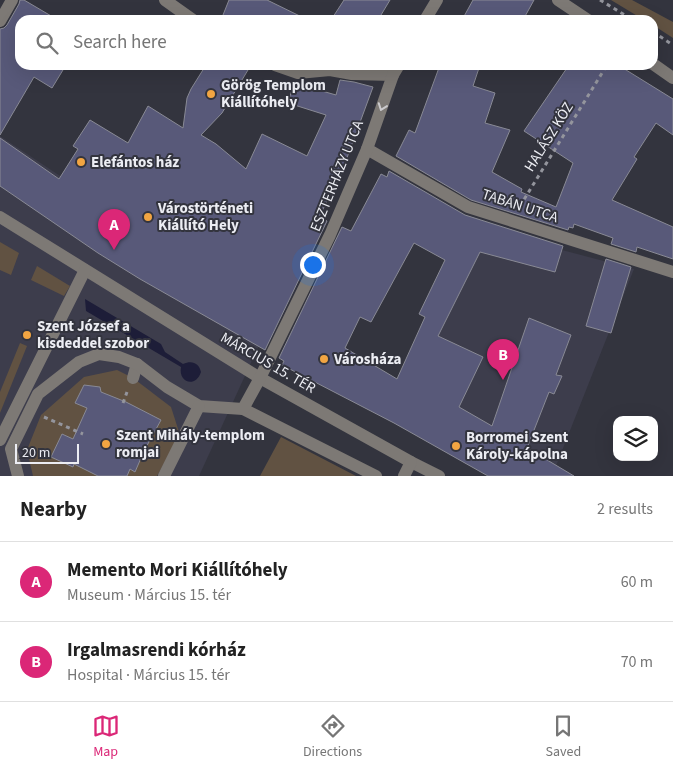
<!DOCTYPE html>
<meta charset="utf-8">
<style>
body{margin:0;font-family:"Source Sans 3",sans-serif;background:#f6f6f6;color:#222}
.controls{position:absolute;right:15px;bottom:15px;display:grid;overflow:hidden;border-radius:10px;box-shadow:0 5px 20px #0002}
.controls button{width:45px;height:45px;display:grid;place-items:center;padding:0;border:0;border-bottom:1px solid #e0e0e0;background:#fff;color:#222;font:25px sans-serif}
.scale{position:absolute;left:15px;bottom:12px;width:64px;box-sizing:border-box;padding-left:5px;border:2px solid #ecedf3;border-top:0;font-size:14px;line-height:18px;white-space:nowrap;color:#ecedf3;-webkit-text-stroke:4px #33343e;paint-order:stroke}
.you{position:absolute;left:312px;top:264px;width:18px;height:18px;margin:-12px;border:4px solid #fff;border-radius:50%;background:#1a73e8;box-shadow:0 0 0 8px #1a73e833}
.badge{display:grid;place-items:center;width:32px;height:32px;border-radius:50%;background:#db2777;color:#fff;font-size:16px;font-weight:700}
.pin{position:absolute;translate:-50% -41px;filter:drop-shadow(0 1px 2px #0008)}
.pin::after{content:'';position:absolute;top:26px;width:18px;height:15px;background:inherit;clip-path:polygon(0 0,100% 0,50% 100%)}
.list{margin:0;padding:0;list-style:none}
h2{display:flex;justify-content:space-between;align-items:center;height:65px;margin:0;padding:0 20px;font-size:21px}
h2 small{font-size:16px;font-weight:400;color:#767676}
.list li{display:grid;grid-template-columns:32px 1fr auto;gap:15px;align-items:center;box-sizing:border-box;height:80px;padding:0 20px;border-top:1px solid #e0e0e0}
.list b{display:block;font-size:19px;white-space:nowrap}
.list p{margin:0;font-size:16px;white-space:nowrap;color:#767676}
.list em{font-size:16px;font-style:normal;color:#767676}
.icon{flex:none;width:28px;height:28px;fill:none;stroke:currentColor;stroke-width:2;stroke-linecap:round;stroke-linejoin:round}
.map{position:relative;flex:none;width:673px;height:476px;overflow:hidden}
.search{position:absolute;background:#fff;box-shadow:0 5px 20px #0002;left:15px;right:15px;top:15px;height:55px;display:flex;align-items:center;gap:12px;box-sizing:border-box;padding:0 18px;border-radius:15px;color:#767676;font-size:19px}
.sheet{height:225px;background:#fff}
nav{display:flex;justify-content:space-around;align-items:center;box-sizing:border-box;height:70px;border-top:1px solid #e0e0e0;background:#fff;font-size:14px;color:#767676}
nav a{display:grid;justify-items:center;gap:2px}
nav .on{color:#db2777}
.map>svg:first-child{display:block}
.built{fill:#3d3d4c}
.green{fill:#615242}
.water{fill:#1d1d38}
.building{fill:#585979;stroke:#898a95;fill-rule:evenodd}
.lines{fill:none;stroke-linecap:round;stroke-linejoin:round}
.path{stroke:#94959d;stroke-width:3;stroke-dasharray:4 4;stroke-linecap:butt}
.minor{stroke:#7d7975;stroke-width:12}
.oneway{stroke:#cbcacd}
.poi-dot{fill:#f2a542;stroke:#33343e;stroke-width:2}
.labels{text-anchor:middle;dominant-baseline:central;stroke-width:4;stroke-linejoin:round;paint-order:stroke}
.poi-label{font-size:15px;font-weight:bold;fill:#ecedf3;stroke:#33343e;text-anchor:start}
.street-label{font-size:15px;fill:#ecedf3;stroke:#33343e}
</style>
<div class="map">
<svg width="673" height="476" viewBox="0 0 673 476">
<rect width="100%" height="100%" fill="#33343e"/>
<g class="built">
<polygon points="0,136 272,317 199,476 0,476"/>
<polygon points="490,231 634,269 552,476 493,476 394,423 438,336"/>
</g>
<g class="green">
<polygon points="611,0 632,0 673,22 673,38 653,25 653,20 644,20"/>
<polygon points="0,242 19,253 11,275 0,270"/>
<polygon points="37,266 70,286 64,296 31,280"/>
<polygon points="20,343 27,346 0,413 0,392"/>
<polygon points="117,370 133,378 171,407 180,435 157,476 33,476 27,450 41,415 84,377"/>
<polygon points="281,437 356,476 260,476"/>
</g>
<path class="water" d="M85 299 161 344 165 352 183 364C192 360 199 363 201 372 196 388 178 383 181 367L86 311Z"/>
<g class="building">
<polygon points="20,0 24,0 58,20 20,20 20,65 66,65 52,88 34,77 0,135 0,29 4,28 7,25 19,4"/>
<polygon points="229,0 267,0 308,20 221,20"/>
<polygon points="344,0 390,0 378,20 331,20"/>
<polygon points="473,0 534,0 523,20 462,20"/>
<polygon points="206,65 251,65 222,113 201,135 216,144 246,169 262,134 307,156 326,115 288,103 294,83 336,95 340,80 354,82 373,87 341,174 319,217 327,221 265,350 140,279 98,253 0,186 0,138 59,179 78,149 73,146 90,120 128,143 148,106 183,128 187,98 191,89"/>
<polygon points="440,65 480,65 473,86 495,93 485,123 510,130 492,172 522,189 521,192 556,207 573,163 524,131 569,65 618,65 673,99 673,135 656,123 634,157 637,159 612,200 673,227 673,259 637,247 636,252 611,244 613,238 574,224 573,228 569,227 568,230 471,200 396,156 409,130 415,133"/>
<path d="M389 171 465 215 563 246 555 272 480 252 438 336 483 357 459 407 492 426 529 318 571 335 556 375 562 376 554 394 549 392 527 448 574 476H488L394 423 282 365 284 361 279 358 342 227 351 231 381 174 387 177ZM414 243 445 260 419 314 425 317 397 379 345 348 360 317 371 322Z"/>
<polygon points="606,259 631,267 611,333 586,326"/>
<polygon points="84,385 100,387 101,392 126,402 161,420 144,451 135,472 130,469 127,476 98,476 74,464 73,467 51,457 62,434 73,439 87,408 75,403"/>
</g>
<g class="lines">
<g class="path">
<polyline points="600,0 633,20"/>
<polyline points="653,32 673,45"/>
<polyline points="520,206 607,65"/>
<polyline points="123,403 127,392"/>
<polyline points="44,417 83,434"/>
</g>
<g class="minor">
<polyline points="165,0 193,20"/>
<polyline points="558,0 588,20"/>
<polyline points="425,20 437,0"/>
<polyline points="0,21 12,0"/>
<polyline points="653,64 673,78"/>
<polyline points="275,65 298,73 330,70 352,74 393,75"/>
<polyline points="367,149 468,207 673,272"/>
<polyline points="0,217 260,378 411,462 439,476"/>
<polyline points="133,378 137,364"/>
<polyline points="243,409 376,476"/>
<polyline points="0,440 85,270"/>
<polyline points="18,476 11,449 38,394 79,362 99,354 119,357 137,364 167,387 199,406 243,409 260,378 330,235 367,149 393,75 399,65"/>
<polyline points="164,476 199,406"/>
<polyline points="404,476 411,462"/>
</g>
</g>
<defs><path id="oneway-chevron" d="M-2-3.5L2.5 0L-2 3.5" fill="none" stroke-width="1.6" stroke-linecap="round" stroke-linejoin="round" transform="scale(1.25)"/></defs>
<use class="oneway" href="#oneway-chevron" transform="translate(382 107) rotate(110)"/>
<g class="poi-dot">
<circle cx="211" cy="94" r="5"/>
<circle cx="81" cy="162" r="5"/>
<circle cx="148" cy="217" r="5"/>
<circle cx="27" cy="335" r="5"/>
<circle cx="324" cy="359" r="5"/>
<circle cx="106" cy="444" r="5"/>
<circle cx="456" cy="446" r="5"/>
</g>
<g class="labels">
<g class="poi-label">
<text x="221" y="85">Görög Templom<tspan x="221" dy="17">Kiállítóhely</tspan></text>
<text x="91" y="162">Elefántos ház</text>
<text x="158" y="208">Várostörténeti<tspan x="158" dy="17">Kiállító Hely</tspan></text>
<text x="37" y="326">Szent József a<tspan x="37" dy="17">kisdeddel szobor</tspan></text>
<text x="334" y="359">Városháza</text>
<text x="116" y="435">Szent Mihály-templom<tspan x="116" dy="17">romjai</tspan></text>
<text x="466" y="437">Borromei Szent<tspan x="466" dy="17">Károly-kápolna</tspan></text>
</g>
<g class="street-label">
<text transform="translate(549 137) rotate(-58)">HALÁSZ KÖZ</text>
<text transform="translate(337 176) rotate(-68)">ESZTERHÁZY UTCA</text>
<text transform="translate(520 206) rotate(18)">TABÁN UTCA</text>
<text transform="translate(268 363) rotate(30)">MÁRCIUS 15. TÉR</text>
</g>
</g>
</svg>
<div class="controls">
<button><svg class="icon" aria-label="layers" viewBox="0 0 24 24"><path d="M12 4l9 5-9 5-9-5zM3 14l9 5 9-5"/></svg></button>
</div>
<div class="scale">20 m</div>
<div class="you"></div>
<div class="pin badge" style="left:114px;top:250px">A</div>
<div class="pin badge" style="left:503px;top:380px">B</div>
<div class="search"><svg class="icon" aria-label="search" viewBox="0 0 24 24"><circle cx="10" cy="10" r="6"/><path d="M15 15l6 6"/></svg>Search here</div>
</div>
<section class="sheet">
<h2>Nearby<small>2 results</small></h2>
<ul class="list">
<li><span class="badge">A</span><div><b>Memento Mori Kiállítóhely</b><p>Museum · Március 15. tér</p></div><em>60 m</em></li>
<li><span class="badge">B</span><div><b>Irgalmasrendi kórház</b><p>Hospital · Március 15. tér</p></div><em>70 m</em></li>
</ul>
</section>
<nav>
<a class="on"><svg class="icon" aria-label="map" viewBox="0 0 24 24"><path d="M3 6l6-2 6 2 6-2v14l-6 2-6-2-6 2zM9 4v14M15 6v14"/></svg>Map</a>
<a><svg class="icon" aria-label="directions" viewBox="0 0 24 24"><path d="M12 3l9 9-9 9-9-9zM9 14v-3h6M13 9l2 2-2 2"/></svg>Directions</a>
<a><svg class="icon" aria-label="saved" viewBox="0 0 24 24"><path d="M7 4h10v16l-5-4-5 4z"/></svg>Saved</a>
</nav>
